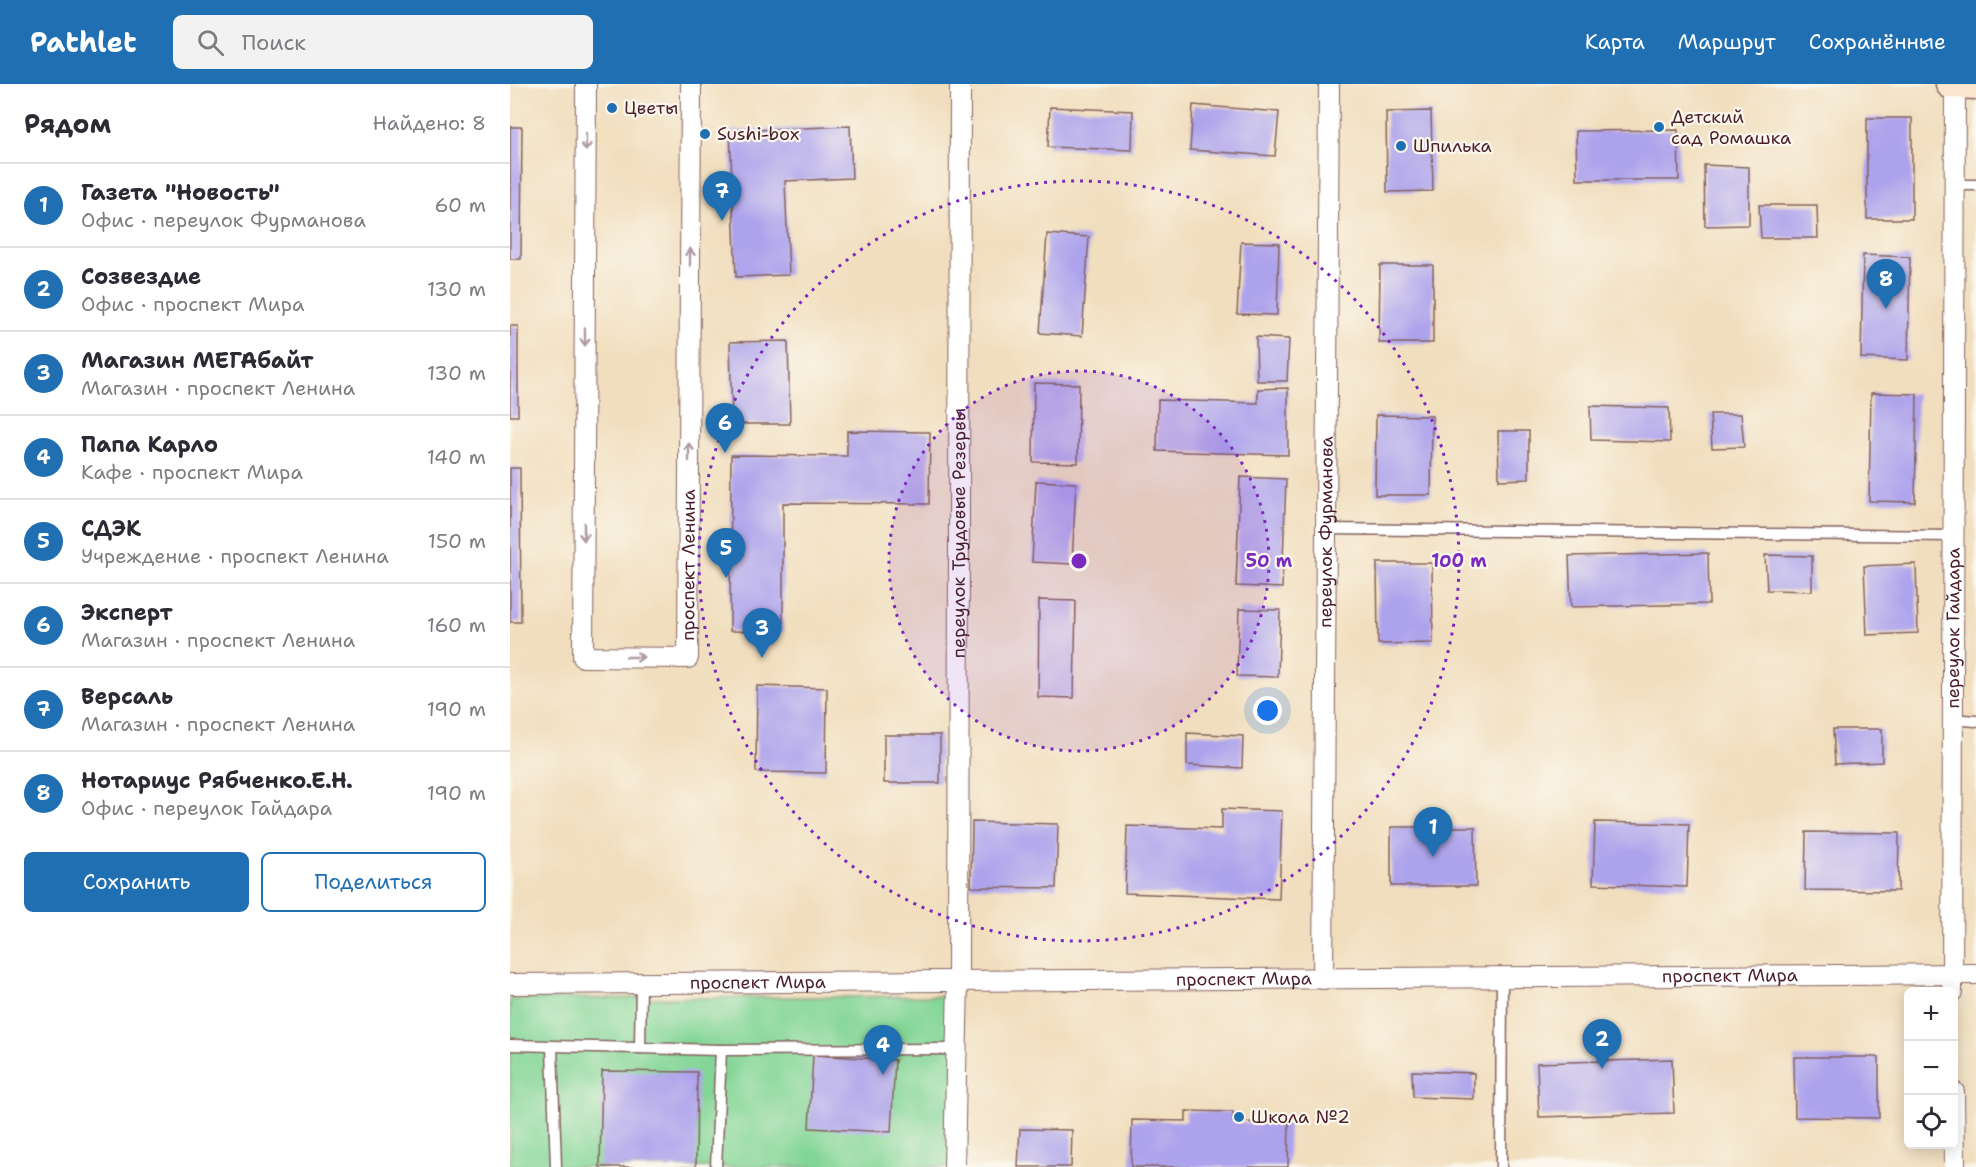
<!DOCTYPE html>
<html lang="ru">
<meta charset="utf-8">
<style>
body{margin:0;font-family:"Shantell Sans",sans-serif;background:#f2f2f3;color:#2b2b33}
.controls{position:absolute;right:18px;bottom:18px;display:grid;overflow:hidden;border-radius:9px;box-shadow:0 3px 15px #0003}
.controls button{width:54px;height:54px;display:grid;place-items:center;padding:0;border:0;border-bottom:2px solid #e1e1e2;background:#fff;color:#2b2b33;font:30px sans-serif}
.you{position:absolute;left:758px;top:627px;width:21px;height:21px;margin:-15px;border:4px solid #fff;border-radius:50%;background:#1a73e8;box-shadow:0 0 0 9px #1a73e833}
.badge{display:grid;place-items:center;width:39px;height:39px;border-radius:50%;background:#1f6fb2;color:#fff;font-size:20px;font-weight:700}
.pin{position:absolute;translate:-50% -50px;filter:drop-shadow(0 2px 3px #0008)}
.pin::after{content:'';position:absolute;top:32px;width:21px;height:18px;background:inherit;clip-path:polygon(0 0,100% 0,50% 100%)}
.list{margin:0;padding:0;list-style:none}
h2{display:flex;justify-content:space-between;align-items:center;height:78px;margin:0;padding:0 24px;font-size:26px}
h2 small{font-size:20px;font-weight:400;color:#7c7c81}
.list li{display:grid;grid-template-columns:39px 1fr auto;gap:18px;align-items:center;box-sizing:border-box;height:84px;padding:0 24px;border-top:2px solid #e1e1e2}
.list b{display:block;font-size:22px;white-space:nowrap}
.list p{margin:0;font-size:20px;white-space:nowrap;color:#7c7c81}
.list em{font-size:20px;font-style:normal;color:#7c7c81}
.actions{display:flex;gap:12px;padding:18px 24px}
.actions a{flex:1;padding:14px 0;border:2px solid #1f6fb2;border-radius:9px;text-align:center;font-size:21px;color:#1f6fb2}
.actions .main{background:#1f6fb2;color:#fff}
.icon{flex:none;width:33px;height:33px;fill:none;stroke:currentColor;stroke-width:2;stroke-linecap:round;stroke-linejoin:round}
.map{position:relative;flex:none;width:1466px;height:1083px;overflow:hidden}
header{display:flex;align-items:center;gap:36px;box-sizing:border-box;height:84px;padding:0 30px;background:#1f6fb2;color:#fff}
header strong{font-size:28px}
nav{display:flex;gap:33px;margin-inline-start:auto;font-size:21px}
.search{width:420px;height:54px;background:#f2f2f3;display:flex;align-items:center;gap:15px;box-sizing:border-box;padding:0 21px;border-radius:9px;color:#7c7c81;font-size:22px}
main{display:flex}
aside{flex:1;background:#fff}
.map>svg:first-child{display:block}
.green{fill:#82d596;stroke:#667a60;stroke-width:1.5}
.building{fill:#ada3ec}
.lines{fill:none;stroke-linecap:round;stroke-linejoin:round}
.service-casing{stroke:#84625e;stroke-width:13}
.minor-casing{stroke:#84625e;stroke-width:22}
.secondary-casing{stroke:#84625e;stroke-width:31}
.service{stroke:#fff;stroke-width:10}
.minor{stroke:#fff;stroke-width:20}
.secondary{stroke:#fbe5cf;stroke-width:28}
.oneway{stroke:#ae9aa0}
.ring{fill:none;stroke:#7b2cbf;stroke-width:3;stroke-dasharray:3 6}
.poi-dot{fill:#1f6fb2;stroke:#fbf7ec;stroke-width:2}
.labels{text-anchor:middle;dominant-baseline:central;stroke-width:4.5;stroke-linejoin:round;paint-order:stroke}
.poi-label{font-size:18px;fill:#4a1f2b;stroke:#fbf7ec;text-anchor:start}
.street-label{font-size:18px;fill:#4a1f2b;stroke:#fbf7ec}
.centre{fill:#7b2cbf;stroke:#fbf7ec;stroke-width:3}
.ring-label{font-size:18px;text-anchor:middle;font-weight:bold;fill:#7b2cbf;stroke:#fbf7ec;stroke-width:4.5;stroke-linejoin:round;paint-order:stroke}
</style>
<header>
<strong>Pathlet</strong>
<div class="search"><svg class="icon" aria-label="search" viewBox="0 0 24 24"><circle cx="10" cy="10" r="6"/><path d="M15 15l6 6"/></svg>Поиск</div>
<nav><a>Карта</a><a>Маршрут</a><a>Сохранённые</a></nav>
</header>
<main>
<aside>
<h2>Рядом<small>Найдено: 8</small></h2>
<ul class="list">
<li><span class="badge">1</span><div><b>Газета &quot;Новость&quot;</b><p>Офис · переулок Фурманова</p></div><em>60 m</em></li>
<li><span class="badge">2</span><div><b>Созвездие</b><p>Офис · проспект Мира</p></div><em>130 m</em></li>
<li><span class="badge">3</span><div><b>Магазин МЕГАбайт</b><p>Магазин · проспект Ленина</p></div><em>130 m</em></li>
<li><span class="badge">4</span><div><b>Папа Карло</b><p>Кафе · проспект Мира</p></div><em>140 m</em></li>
<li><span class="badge">5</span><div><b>СДЭК</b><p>Учреждение · проспект Ленина</p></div><em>150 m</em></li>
<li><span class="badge">6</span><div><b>Эксперт</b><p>Магазин · проспект Ленина</p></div><em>160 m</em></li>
<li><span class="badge">7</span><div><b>Версаль</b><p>Магазин · проспект Ленина</p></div><em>190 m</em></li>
<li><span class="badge">8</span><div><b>Нотариус Рябченко.Е.Н.</b><p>Офис · переулок Гайдара</p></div><em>190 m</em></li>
</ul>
<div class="actions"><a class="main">Сохранить</a><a>Поделиться</a></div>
</aside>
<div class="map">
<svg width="1466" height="1083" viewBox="0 0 1466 1083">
<rect width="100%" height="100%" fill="#fbf7ec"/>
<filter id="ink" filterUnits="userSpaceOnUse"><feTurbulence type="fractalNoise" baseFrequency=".0167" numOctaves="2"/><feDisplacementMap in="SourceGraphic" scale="12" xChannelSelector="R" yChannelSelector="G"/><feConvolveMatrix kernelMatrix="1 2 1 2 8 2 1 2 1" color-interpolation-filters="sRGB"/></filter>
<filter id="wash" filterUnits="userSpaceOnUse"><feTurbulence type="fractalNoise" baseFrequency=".008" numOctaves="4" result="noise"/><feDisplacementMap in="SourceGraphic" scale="24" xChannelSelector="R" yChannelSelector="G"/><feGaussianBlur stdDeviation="1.35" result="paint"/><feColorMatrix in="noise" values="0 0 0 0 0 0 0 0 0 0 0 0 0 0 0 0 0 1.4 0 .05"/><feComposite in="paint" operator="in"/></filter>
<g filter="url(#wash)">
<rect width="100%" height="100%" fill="#f1debe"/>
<polygon class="green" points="445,912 446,1083 0,1083 0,915"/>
<g id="blocks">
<g class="building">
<polygon points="683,21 769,28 765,72 680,66"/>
<polygon points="540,23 623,27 622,66 538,63"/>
<polygon points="921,27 923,107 877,108 876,28"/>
<rect x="1357" y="34" width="45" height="101"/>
<polygon points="340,42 342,94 275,97 279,191 226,193 220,47"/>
<polygon points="0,43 12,43 11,175 0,175"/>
<polygon points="1168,46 1169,96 1067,96 1066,47"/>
<polygon points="1194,81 1239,83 1239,141 1195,142"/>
<polygon points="1249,121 1307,121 1308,154 1251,154"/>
<polygon points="537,150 579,153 572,252 530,249"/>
<polygon points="731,158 769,159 767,231 727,230"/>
<polygon points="1353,171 1400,173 1398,276 1351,274"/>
<polygon points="870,181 923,181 923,259 869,259"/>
<rect x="0" y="242" width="8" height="90"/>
<polygon points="746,253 779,255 777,297 747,297"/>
<polygon points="278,257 280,340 222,340 220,258"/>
<polygon points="524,299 569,300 568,379 523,378"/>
<polygon points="778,304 778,371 647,367 648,316 748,319 748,305"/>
<polygon points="1361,309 1407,310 1405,418 1359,417"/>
<polygon points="1080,322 1159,324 1160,358 1081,356"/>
<polygon points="1200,330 1231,330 1234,363 1202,364"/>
<polygon points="866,331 922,332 921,411 865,411"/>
<polygon points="337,347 420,348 419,420 273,419 273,548 220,547 221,371 337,372"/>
<polygon points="988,347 1019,347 1019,395 989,396"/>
<polygon points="0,384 10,384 11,538 0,538"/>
<polygon points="730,393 776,395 772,504 726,502"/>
<polygon points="526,397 566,399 562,480 522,478"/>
<polygon points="1198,469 1199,520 1061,523 1059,472"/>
<polygon points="1255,471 1302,472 1302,507 1257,506"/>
<polygon points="867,479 922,479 923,559 868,560"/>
<polygon points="1406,480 1408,549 1357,551 1354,482"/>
<polygon points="529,516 566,517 564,614 528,613"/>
<polygon points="729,525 770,526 768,593 727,592"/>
<polygon points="247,602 317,604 316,689 246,688"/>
<polygon points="1323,645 1372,645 1372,678 1325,680"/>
<polygon points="677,649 733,652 732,684 677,681"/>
<rect x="374" y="651" width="56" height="48"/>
<polygon points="712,725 772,727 769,815 615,809 617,742 712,745"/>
<polygon points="462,738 548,740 546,804 461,803"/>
<polygon points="1085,738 1179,740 1177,803 1083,800"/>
<polygon points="881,743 965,743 966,802 881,802"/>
<polygon points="1296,748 1389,749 1388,807 1295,806"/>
<polygon points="303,971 385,976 381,1048 299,1044"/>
<polygon points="1284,973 1369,973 1369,1034 1285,1033"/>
<polygon points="1162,975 1164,1029 1029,1033 1027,979"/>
<polygon points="92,987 187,988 186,1083 90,1083"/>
<polygon points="902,987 964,989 964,1015 903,1013"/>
<polygon points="676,1027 723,1028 723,1038 779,1039 778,1083 621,1083 622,1036 676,1037"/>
<polygon points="510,1045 562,1046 561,1083 508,1083"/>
</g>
</g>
</g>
<g filter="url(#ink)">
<use href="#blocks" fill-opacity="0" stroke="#84625e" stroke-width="1.5"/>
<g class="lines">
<defs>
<g id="service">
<polyline points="1445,101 1466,101"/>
<polyline points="816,445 1443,452"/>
<polyline points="1442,635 1466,637"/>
<polyline points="0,961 211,966 445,965"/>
<polyline points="42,963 46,1083"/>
<polyline points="130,964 131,899"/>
<polyline points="206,1083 211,966"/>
<polyline points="991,1083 992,892"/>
</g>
<g id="minor">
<path id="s1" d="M76 0 73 573 178 574 181 0"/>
<path id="s2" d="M813 895 819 0"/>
<path id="s3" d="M0 900 1466 890"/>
<path id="s4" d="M1442 908 1445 0"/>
<polyline points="1444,1008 1445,1083"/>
<path id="s5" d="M444 1083 448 896 450 0"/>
</g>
<polyline id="secondary" points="1440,0 1466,1"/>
</defs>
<use href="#service" class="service-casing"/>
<use href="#minor" class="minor-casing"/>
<use href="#secondary" class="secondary-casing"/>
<use href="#service" class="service"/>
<use href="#minor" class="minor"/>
<use href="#secondary" class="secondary"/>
</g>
<defs><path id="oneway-shaft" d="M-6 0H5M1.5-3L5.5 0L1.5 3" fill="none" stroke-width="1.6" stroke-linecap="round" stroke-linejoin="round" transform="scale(1.5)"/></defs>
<g class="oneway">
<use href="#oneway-shaft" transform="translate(76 58) rotate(90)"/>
<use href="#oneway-shaft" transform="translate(180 173) rotate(-90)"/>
<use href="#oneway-shaft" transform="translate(75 253) rotate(90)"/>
<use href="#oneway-shaft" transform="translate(179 368) rotate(-90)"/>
<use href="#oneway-shaft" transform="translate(74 448) rotate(90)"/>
<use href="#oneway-shaft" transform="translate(125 573)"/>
</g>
</g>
<circle cx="569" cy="477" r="190" fill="#7b2cbf" fill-opacity=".12"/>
<g class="ring">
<circle cx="569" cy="477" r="190"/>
<circle cx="569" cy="477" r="380"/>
</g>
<g class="poi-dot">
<circle cx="102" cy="24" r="6"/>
<circle cx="1149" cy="43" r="6"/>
<circle cx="195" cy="50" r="6"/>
<circle cx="891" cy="62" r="6"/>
<circle cx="729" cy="1033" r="6"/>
</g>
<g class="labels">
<g class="poi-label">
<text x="114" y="24">Цветы</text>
<text x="1161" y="33">Детский<tspan x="1161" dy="21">сад Ромашка</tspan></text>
<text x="207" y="50">Sushi-box</text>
<text x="903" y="62">Шпилька</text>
<text x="741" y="1033">Школа №2</text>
</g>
<g class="street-label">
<text stroke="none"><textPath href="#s2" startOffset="447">переулок Фурманова</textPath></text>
<text stroke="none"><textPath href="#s5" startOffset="634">переулок Трудовые Резервы</textPath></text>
<text stroke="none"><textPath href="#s1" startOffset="771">проспект Ленина</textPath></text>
<text stroke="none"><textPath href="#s4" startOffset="364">переулок Гайдара</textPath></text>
<text stroke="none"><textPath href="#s3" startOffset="1220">проспект Мира</textPath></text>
<text stroke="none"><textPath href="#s3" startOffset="734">проспект Мира</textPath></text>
<text stroke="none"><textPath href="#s3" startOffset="248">проспект Мира</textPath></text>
</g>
</g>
<circle cx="569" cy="477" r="9" class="centre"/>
<g class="ring-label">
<text x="759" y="483">50 m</text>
<text x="949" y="483">100 m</text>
</g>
</svg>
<div class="controls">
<button>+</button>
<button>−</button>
<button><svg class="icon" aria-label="locate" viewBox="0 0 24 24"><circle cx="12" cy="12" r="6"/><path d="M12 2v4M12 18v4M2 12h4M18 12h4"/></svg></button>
</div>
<div class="you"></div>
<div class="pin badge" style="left:923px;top:773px">1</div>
<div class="pin badge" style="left:1092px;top:985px">2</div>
<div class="pin badge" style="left:252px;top:574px">3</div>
<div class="pin badge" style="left:373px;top:991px">4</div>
<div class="pin badge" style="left:216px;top:494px">5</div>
<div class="pin badge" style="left:215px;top:369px">6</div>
<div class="pin badge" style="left:212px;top:137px">7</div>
<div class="pin badge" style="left:1376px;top:225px">8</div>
</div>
</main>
